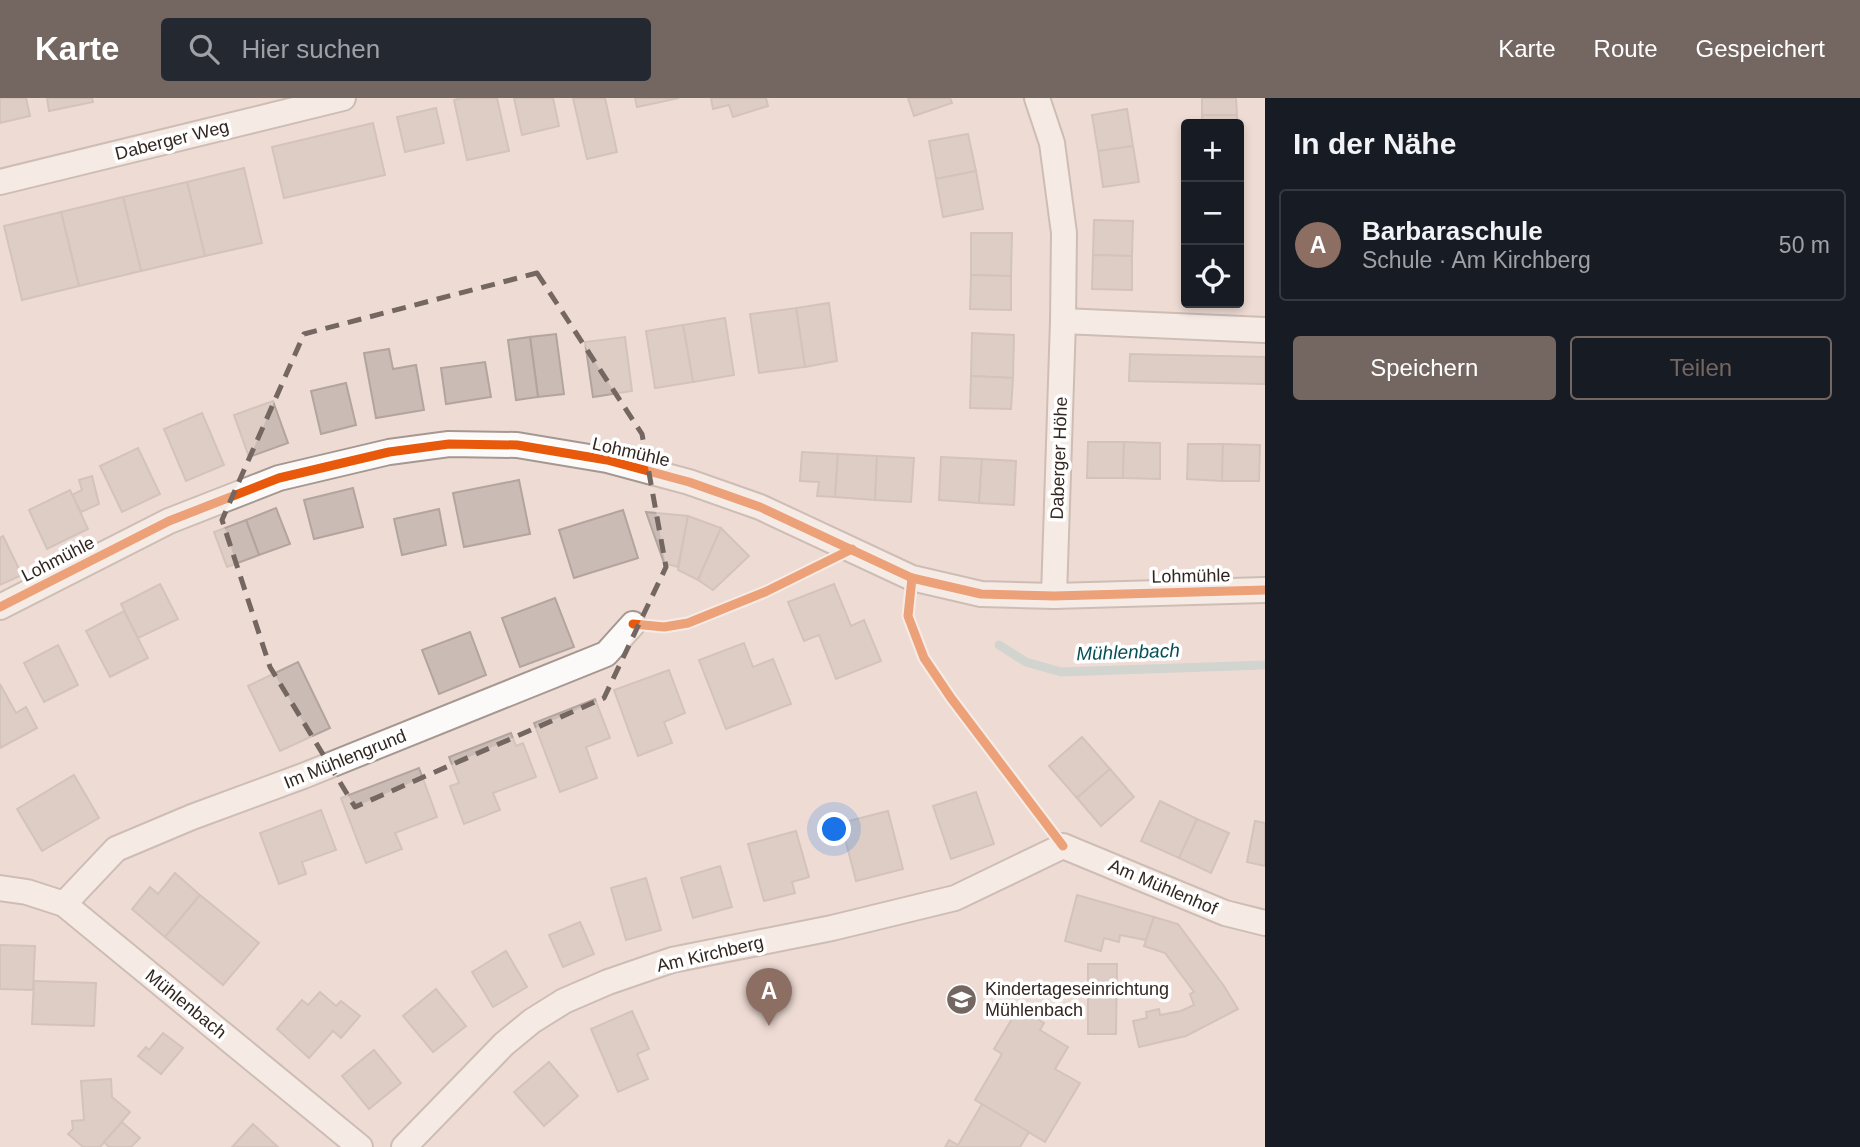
<!DOCTYPE html>
<html lang="de">
<meta charset="utf-8">
<style>
body{margin:0;font-family:Helvetica,sans-serif;background:#242831;color:#f1f3f6}
.controls{position:absolute;right:21px;top:21px;display:grid;overflow:hidden;border-radius:7px;box-shadow:0 4px 10px #0003}
.controls button{width:63px;height:63px;display:grid;place-items:center;padding:0;border:0;border-bottom:2px solid #363941;background:#171b24;color:#f1f3f6;font:35px sans-serif}
.you{position:absolute;left:835px;top:732px;width:24px;height:24px;margin:-18px;border:5px solid #fff;border-radius:50%;background:#1a73e8;box-shadow:0 0 0 10px #1a73e833}
.badge{display:grid;place-items:center;width:46px;height:46px;border-radius:50%;background:#746660;color:#fff;font-size:23px;font-weight:700}
.pin{position:absolute;translate:-50% -58px;filter:drop-shadow(0 2px 4px #0008)}
.pin::after{content:'';position:absolute;top:37px;width:24px;height:21px;background:inherit;clip-path:polygon(0 0,100% 0,50% 100%)}
.list{margin:0;padding:0;list-style:none}
h2{display:flex;justify-content:space-between;align-items:center;height:91px;margin:0;padding:0 28px;font-size:30px}
h2 small{font-size:23px;font-weight:400;color:#9ea1a6}
.list li{display:grid;grid-template-columns:46px 1fr auto;gap:21px;align-items:center;box-sizing:border-box;height:112px;margin:0 14px 14px;padding:0 14px;border:2px solid #363941;border-radius:7px}
.list b{display:block;font-size:26px;white-space:nowrap}
.list p{margin:0;font-size:23px;white-space:nowrap;color:#9ea1a6}
.list em{font-size:23px;font-style:normal;color:#9ea1a6}
.actions{display:flex;gap:14px;padding:21px 28px}
.actions a{flex:1;padding:16px 0;border:2px solid #746660;border-radius:7px;text-align:center;font-size:24px;color:#746660}
.actions .main{background:#746660;color:#fff}
.icon{flex:none;width:38px;height:38px;fill:none;stroke:currentColor;stroke-width:2;stroke-linecap:round;stroke-linejoin:round}
.map{position:relative;flex:none;width:1265px;height:1049px;overflow:hidden}
header{display:flex;align-items:center;gap:42px;box-sizing:border-box;height:98px;padding:0 35px;background:#746660;color:#fff}
header strong{font-size:33px}
nav{display:flex;gap:38px;margin-inline-start:auto;font-size:24px}
.search{width:490px;height:63px;background:#242831;display:flex;align-items:center;gap:18px;box-sizing:border-box;padding:0 24px;border-radius:7px;color:#9ea1a6;font-size:26px}
main{display:flex}
aside{flex:1;background:#171b24}
.map>svg:first-child{display:block}
.lines{fill:none;stroke-linecap:round;stroke-linejoin:round}
.stream{stroke:#aecacb;stroke-width:9}
.building{fill:#cabbb4;stroke:#b2a49e;stroke-width:2}
.street-casing{stroke:#a59791;stroke-width:28}
.street{stroke:#fcfaf9;stroke-width:24}
.cycleway-casing{stroke:#fff;stroke-width:13}
.cycleway{stroke:#e8590c;stroke-width:9}
.marked{fill:none;stroke:#746660;stroke-width:5;stroke-dasharray:14 9;stroke-linejoin:round}
.labels{text-anchor:middle;dominant-baseline:central;stroke-width:7;stroke-linejoin:round;paint-order:stroke}
.street-label{font-size:18px;fill:#322621;stroke:#fff}
.poi-label{font-size:18px;fill:#322621;stroke:#fff;text-anchor:start}
.water-label{font-size:19px;font-style:italic;fill:#054f55;stroke:#fff}
</style>
<header>
<strong>Karte</strong>
<div class="search"><svg class="icon" aria-label="search" viewBox="0 0 24 24"><circle cx="10" cy="10" r="6"/><path d="M15 15l6 6"/></svg>Hier suchen</div>
<nav><a>Karte</a><a>Route</a><a>Gespeichert</a></nav>
</header>
<main>
<div class="map">
<svg width="1265" height="1049" viewBox="0 0 1265 1049">
<rect width="100%" height="100%" fill="#eedcd4"/>
<g class="lines">
<polyline class="stream" points="999,547 1026,564 1061,574 1265,567"/>
</g>
<g class="building">
<polygon points="0,0 26,0 30,18 0,25"/>
<polygon points="47,0 92,0 93,4 49,13"/>
<polygon points="462,0 497,0 509,53 467,62 454,2"/>
<polygon points="514,0 553,0 559,28 522,37"/>
<polygon points="573,0 605,0 617,54 587,61"/>
<polygon points="635,0 679,0 637,9"/>
<polygon points="711,0 766,0 768,8 733,19 729,7 713,11"/>
<polygon points="908,0 950,0 952,5 914,18"/>
<polygon points="1202,0 1236,0 1237,17 1202,17"/>
<polygon points="436,10 444,45 405,54 397,19"/>
<polygon points="1127,11 1133,48 1098,53 1092,17"/>
<rect x="1202" y="17" width="35" height="9"/>
<polygon points="373,25 385,77 284,100 272,49"/>
<polygon points="968,36 976,73 936,81 929,43"/>
<polygon points="1133,48 1139,84 1103,89 1098,53"/>
<polygon points="244,70 262,145 205,158 187,84"/>
<polygon points="976,73 983,111 943,119 936,81"/>
<polygon points="187,84 205,158 141,173 123,99"/>
<polygon points="123,99 141,173 79,188 61,114"/>
<polygon points="61,114 79,188 22,202 4,128"/>
<polygon points="1094,122 1133,123 1132,158 1093,157"/>
<polygon points="1239,126 1242,126 1243,161 1239,162"/>
<polygon points="971,135 1012,135 1011,178 971,177"/>
<polygon points="1093,157 1132,158 1132,192 1092,191"/>
<polygon points="1243,161 1243,197 1239,197 1239,162"/>
<polygon points="971,177 1011,178 1011,212 970,211"/>
<polygon points="829,205 837,263 805,269 796,210"/>
<polygon points="796,210 805,269 759,275 750,216"/>
<polygon points="725,220 734,277 693,284 683,227"/>
<polygon points="683,227 693,284 655,290 646,233"/>
<polygon points="972,235 1014,237 1013,280 971,278"/>
<polygon points="556,236 564,296 538,299 530,239"/>
<polygon points="530,239 538,299 516,302 508,242"/>
<polygon points="625,239 632,293 593,299 585,244"/>
<polygon points="389,251 393,271 416,267 424,312 376,320 364,255"/>
<polygon points="1130,256 1265,259 1265,286 1129,283"/>
<polygon points="485,264 491,299 446,306 441,270"/>
<polygon points="971,278 1013,280 1011,311 970,310"/>
<polygon points="346,285 356,327 321,336 311,293"/>
<polygon points="273,303 288,345 249,359 234,317"/>
<polygon points="202,315 224,367 186,383 164,331"/>
<polygon points="1088,344 1124,344 1123,380 1087,380"/>
<polygon points="1124,344 1160,345 1160,381 1123,380"/>
<polygon points="1188,346 1223,346 1222,383 1187,381"/>
<polygon points="1223,346 1260,347 1259,383 1222,383"/>
<polygon points="138,350 160,396 122,414 100,368"/>
<polygon points="802,354 838,356 835,399 817,398 819,384 800,383"/>
<polygon points="838,356 877,358 875,402 835,399"/>
<polygon points="877,358 914,360 911,404 875,402"/>
<polygon points="941,359 982,361 979,405 939,402"/>
<polygon points="982,361 1016,363 1014,407 979,405"/>
<polygon points="92,378 99,406 81,414 72,397 82,392 79,382"/>
<polygon points="519,382 530,436 464,449 453,395"/>
<polygon points="353,390 363,429 314,441 304,402"/>
<polygon points="70,392 88,431 47,451 29,412"/>
<polygon points="276,410 290,446 259,457 246,422"/>
<polygon points="439,411 446,447 402,457 394,421"/>
<polygon points="623,412 638,460 574,480 559,432"/>
<polygon points="646,414 688,418 678,469 664,465"/>
<polygon points="688,418 721,430 698,482 678,472"/>
<polygon points="246,422 259,457 227,469 214,434"/>
<polygon points="721,430 749,458 713,492 698,482"/>
<polygon points="3,438 22,477 0,487 0,440"/>
<polygon points="160,486 178,521 138,540 121,506"/>
<polygon points="834,486 851,528 864,522 881,563 836,581 819,537 804,543 788,504"/>
<polygon points="555,500 574,549 520,569 502,520"/>
<polygon points="124,513 148,560 110,579 86,533"/>
<polygon points="470,534 486,577 439,596 422,552"/>
<polygon points="744,545 753,569 773,561 791,606 726,631 699,562"/>
<polygon points="58,547 78,587 44,604 24,565"/>
<polygon points="298,564 330,630 280,653 248,588"/>
<polygon points="669,572 685,615 664,624 672,645 638,658 614,592"/>
<polygon points="0,586 16,615 26,609 37,630 0,650"/>
<polygon points="595,601 610,640 586,649 597,680 560,694 534,625"/>
<polygon points="511,635 516,648 523,645 536,679 493,695 500,712 464,726 450,688 459,685 449,659"/>
<polygon points="1082,639 1110,671 1077,700 1049,668"/>
<polygon points="419,670 437,719 395,735 402,751 366,765 341,700"/>
<polygon points="1110,671 1134,699 1101,728 1077,700"/>
<polygon points="74,677 99,720 42,753 17,711"/>
<polygon points="976,694 994,746 951,761 933,708"/>
<polygon points="1160,703 1197,721 1179,760 1141,743"/>
<polygon points="321,712 336,752 302,764 306,776 279,786 260,735"/>
<polygon points="888,713 903,771 856,783 841,725"/>
<polygon points="1197,721 1229,735 1211,775 1179,760"/>
<polygon points="1255,723 1265,725 1265,768 1247,764"/>
<polygon points="796,733 809,779 792,784 795,795 764,803 748,746"/>
<polygon points="720,768 732,809 693,820 681,780"/>
<polygon points="175,775 200,797 165,839 132,811 150,789 158,796"/>
<polygon points="646,780 661,832 626,842 611,790"/>
<polygon points="200,797 259,845 223,887 165,839"/>
<polygon points="1077,797 1154,819 1146,842 1120,837 1119,844 1104,840 1101,853 1065,843"/>
<polygon points="1154,819 1178,826 1224,888 1238,911 1186,938 1139,949 1133,923 1147,920 1146,914 1159,911 1160,917 1181,913 1194,907 1190,896 1194,894 1165,855 1144,848"/>
<polygon points="580,824 594,856 563,869 549,837"/>
<polygon points="0,847 35,848 33,892 0,891"/>
<polygon points="506,853 527,889 493,909 472,874"/>
<polygon points="1088,866 1117,866 1116,936 1088,936"/>
<polygon points="34,883 96,885 94,928 32,926"/>
<polygon points="436,891 466,928 433,954 403,918"/>
<polygon points="320,894 336,908 341,903 360,918 341,940 333,933 309,960 277,931 302,902 308,907"/>
<polygon points="1019,909 1044,925 1040,932 1068,949 1055,971 1080,985 1045,1044 975,1002 1002,956 994,951"/>
<polygon points="632,913 649,951 637,956 648,981 618,994 591,931"/>
<polygon points="163,935 183,950 161,976 138,958 146,949 149,952"/>
<polygon points="374,952 401,985 369,1011 342,978"/>
<polygon points="549,964 578,998 544,1028 514,994"/>
<polygon points="111,981 112,999 130,1014 100,1049 83,1049 68,1036 73,1031 72,1023 84,1022 81,983"/>
<polygon points="982,1006 1029,1034 1020,1049 945,1049 949,1042 958,1047"/>
<polygon points="122,1024 140,1040 131,1049 109,1049 104,1044"/>
<polygon points="253,1026 278,1049 232,1049"/>
</g>
<g class="lines">
<defs>
<g id="street">
<polyline points="1037,0 1052,45 1064,135 1063,223 1054,498"/>
<polyline points="0,84 343,0"/>
<polyline points="1063,223 1265,232"/>
<polyline points="0,509 169,423 279,380 389,354 449,346 517,347 607,362 689,384 760,409 912,480 981,496 1054,498 1265,492"/>
<polyline points="0,790 27,794 64,806 360,1049"/>
<polyline points="64,806 116,751 192,719 303,678 606,556 633,526"/>
<polyline points="404,1049 504,946 532,923 564,903 608,884 672,862 832,830 955,800 1063,748 1225,815 1265,825"/>
</g>
</defs>
<use href="#street" class="street-casing"/>
<use href="#street" class="street"/>
<defs>
<g id="cycleway">
<polyline points="912,480 908,518 924,560 951,600 1063,748"/>
<polyline points="0,509 169,423 279,380 389,354 449,346 517,347 607,362 689,384 760,409 912,480 981,496 1054,498 1265,492"/>
<polyline points="633,526 664,529 688,525 765,494 852,451"/>
</g>
</defs>
<use href="#cycleway" class="cycleway-casing"/>
<use href="#cycleway" class="cycleway"/>
</g>
<path d="M0 0H1265V1049H0ZM537 175 642 336 666 469 604 600 355 709 270 569 222 422 304 236Z" fill="#eedcd4" fill-opacity=".55" fill-rule="evenodd"/>
<path class="marked" d="M537 175 642 336 666 469 604 600 355 709 270 569 222 422 304 236Z"/>
<defs>
<symbol id="school-disc" viewBox="-11 -11 22 22"><circle r="9.5" fill="#746660" stroke="#fff"/><path d="M0-5L7-2L0 1L-7-2ZM-4 1L0 2.5L4 1V4Q0 6-4 4Z" fill="#fff"/></symbol>
</defs>
<g fill-rule="evenodd">
<use href="#school-disc" x="944" y="884" width="35" height="35"/>
</g>
<g class="labels">
<g class="street-label">
<text transform="translate(172 42) rotate(-14)">Daberger Weg</text>
<text transform="translate(631 354) rotate(13)">Lohmühle</text>
<text transform="translate(1059 360) rotate(-88)">Daberger Höhe</text>
<text transform="translate(58 461) rotate(-27)">Lohmühle</text>
<text transform="translate(1191 478) rotate(-1)">Lohmühle</text>
<text transform="translate(345 661) rotate(-22)">Im Mühlengrund</text>
<text transform="translate(1163 789) rotate(23)">Am Mühlenhof</text>
<text transform="translate(710 856) rotate(-13)">Am Kirchberg</text>
<text transform="translate(186 906) rotate(39)">Mühlenbach</text>
</g>
<g class="poi-label">
<text x="985" y="891">Kindertageseinrichtung<tspan x="985" dy="21">Mühlenbach</tspan></text>
</g>
<g class="water-label">
<text transform="translate(1128 554) rotate(-2)">Mühlenbach</text>
</g>
</g>
</svg>
<div class="controls">
<button>+</button>
<button>−</button>
<button><svg class="icon" aria-label="locate" viewBox="0 0 24 24"><circle cx="12" cy="12" r="6"/><path d="M12 2v4M12 18v4M2 12h4M18 12h4"/></svg></button>
</div>
<div class="you"></div>
<div class="pin badge" style="left:769px;top:928px;background:#8d6e63">A</div>
</div>
<aside>
<h2>In der Nähe<small></small></h2>
<ul class="list">
<li><span class="badge" style="background:#8d6e63">A</span><div><b>Barbaraschule</b><p>Schule · Am Kirchberg</p></div><em>50 m</em></li>
</ul>
<div class="actions"><a class="main">Speichern</a><a>Teilen</a></div>
</aside>
</main>
